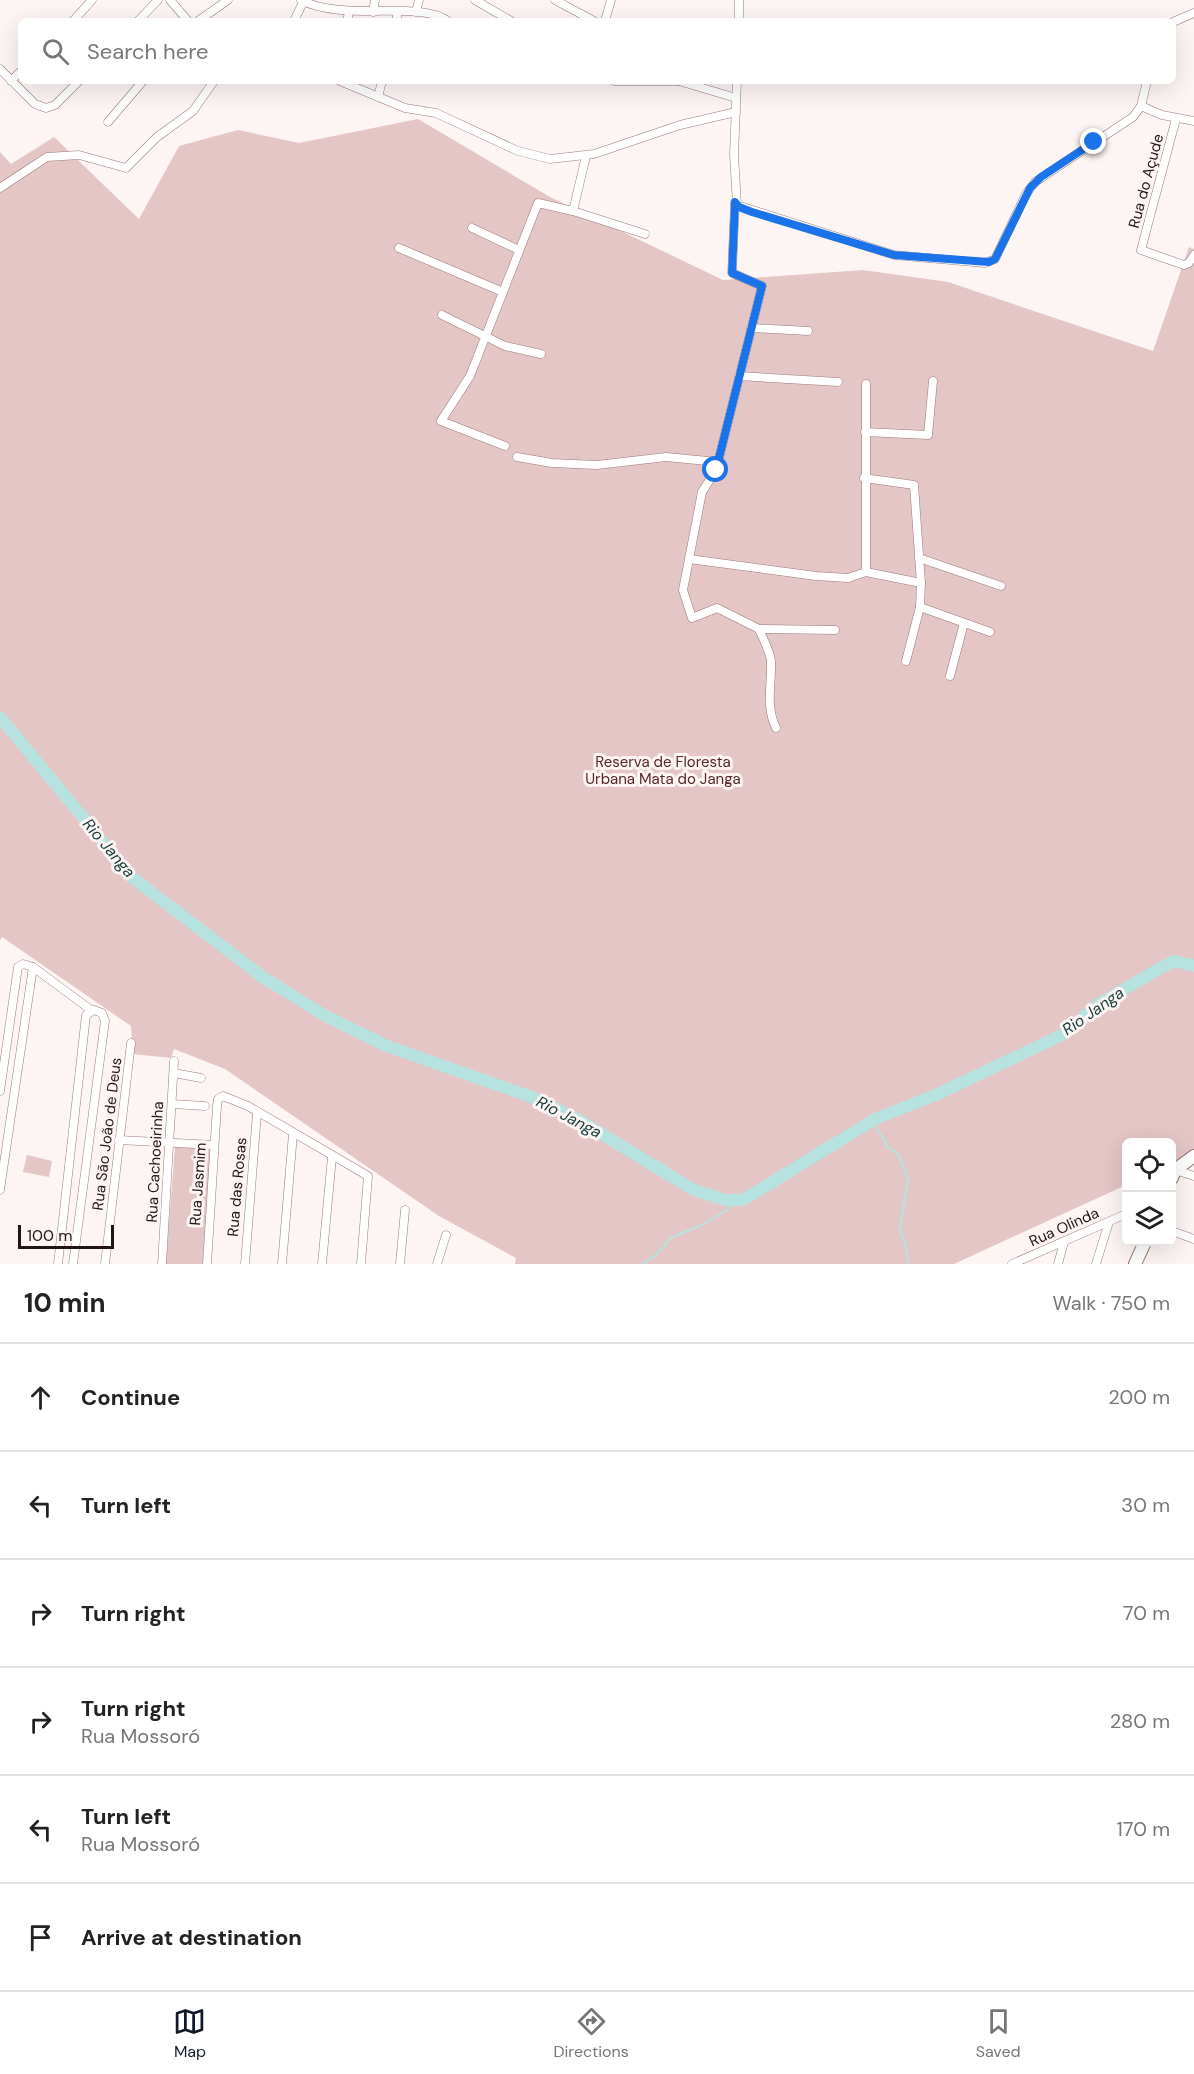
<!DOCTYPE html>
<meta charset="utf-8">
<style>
body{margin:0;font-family:"DM Sans",sans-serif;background:#f6f6f6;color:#222}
.controls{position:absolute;right:18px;bottom:18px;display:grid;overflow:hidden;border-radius:9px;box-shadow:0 6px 24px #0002}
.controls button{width:54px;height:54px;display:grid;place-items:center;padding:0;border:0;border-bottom:2px solid #e0e0e0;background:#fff;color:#222;font:30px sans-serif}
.scale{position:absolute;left:18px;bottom:15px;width:96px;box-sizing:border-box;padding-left:6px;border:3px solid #211414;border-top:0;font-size:16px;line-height:21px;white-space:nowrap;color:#211414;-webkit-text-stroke:4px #fcf5f4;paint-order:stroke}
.stop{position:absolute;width:18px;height:18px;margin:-14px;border:4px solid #1a73e8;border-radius:50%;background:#fff}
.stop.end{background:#1a73e8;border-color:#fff;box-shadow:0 2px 6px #0008}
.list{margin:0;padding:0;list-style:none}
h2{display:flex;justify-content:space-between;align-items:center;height:78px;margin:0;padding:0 24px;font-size:26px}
h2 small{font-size:20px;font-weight:400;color:#767676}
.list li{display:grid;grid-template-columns:39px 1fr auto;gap:18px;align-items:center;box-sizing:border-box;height:108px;padding:0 24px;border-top:2px solid #e0e0e0}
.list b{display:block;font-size:22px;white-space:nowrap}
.list p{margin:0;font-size:20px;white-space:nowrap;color:#767676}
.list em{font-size:20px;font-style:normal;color:#767676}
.icon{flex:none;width:33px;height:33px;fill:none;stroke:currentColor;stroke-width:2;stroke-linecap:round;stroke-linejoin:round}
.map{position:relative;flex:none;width:1194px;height:1264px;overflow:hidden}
.search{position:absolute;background:#fff;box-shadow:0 6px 24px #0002;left:18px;right:18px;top:18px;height:66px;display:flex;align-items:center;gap:15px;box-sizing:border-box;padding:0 21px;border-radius:9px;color:#767676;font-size:22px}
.sheet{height:726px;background:#fff}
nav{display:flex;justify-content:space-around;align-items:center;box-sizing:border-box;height:84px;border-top:2px solid #e0e0e0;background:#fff;font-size:16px;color:#767676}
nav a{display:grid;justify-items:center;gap:3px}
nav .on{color:#111827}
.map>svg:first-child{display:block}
.green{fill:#e3c6c5}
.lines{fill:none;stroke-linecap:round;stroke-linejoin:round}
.stream{stroke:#b6e3e0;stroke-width:2}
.river{stroke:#b6e3e0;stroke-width:12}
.minor-casing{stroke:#9b7978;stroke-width:9}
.primary-casing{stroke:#9b7978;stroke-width:14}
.minor{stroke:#fff;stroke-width:8}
.primary{stroke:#fff;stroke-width:12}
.route{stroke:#1a73e8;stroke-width:8}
.labels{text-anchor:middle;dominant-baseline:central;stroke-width:6;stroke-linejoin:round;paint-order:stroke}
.street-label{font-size:15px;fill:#211414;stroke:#fcf5f4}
.park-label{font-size:15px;fill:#592527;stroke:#fcf5f4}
.water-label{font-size:16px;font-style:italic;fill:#123c3a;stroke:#fcf5f4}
</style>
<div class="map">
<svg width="1194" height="1264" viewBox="0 0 1194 1264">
<rect width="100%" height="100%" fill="#fcf5f4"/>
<g class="green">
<polygon points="418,119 550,197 723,280 863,270 948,282 1153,351 1189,247 1194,249 1194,1152 1172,1163 1172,1142 1126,1142 1126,1185 954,1264 515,1264 516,1258 439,1216 225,1069 174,1049 171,1058 133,1054 131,1026 2,937 0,940 0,152 11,164 54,137 139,219 179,146 238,130 299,143"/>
<polygon points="175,1147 211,1147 203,1264 166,1264"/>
<polygon points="27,1155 52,1161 49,1177 23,1172"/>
</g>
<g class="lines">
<g class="stream">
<polyline points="873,1121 887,1146 899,1155 908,1179 900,1229 907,1250 908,1264"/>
<polyline points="643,1264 656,1255 672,1237 702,1225 743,1200"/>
</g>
<polyline class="river" points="0,717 133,878 264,978 326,1016 387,1046 532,1097 579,1120 694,1190 726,1200 743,1200 875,1119 938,1094 1064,1034 1099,1004 1159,969 1174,961 1194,966"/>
<defs>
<g id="minor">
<polyline points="170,0 188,21"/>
<path d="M301 0C343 22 420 0 448 21"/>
<polyline points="475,0 511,21"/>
<polyline points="555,0 594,21"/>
<polyline points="739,0 739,21"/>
<polyline points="373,12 375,0"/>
<polyline points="416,12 419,0"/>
<polyline points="73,21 92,0"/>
<polyline points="138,21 158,0"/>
<polyline points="198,21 228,0"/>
<polyline points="294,21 304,0"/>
<polyline points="347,21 349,12"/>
<polyline points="396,21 398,12"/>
<polyline points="605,21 611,0"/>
<polyline points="1173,22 1194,13"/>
<polyline points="0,69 35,104 46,108 55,105 79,81"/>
<polyline points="11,81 21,71"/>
<polyline points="340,81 405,108 436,113 518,151 550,159 594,154 680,125 736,112"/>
<polyline points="614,81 679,81"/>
<polyline points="679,81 736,98"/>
<polyline points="737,81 734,155 737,205 894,255 985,263 995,259 1026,194 1035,182 1133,117 1141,106 1147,81"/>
<polyline points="378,97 382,81"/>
<polyline points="1141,106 1162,115 1194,121"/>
<polyline points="1176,119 1141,250 1184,265 1189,263 1194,255"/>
<polyline points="108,122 143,81"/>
<polyline points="0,188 47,157 79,155 126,168 157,137 193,111 214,81"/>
<path d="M735 202 732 273 762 286 716 470 702 492 683 590 692 618 717 608 759 629C763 639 770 651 771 661 772 685 765 705 776 728"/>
<polyline points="573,211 645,234"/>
<polyline points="472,228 519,250"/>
<polyline points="399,248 503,292"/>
<polyline points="442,315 505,346 541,354"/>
<polyline points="751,328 808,331"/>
<polyline points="739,376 838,382"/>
<polyline points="865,432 928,435 933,381"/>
<polyline points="505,446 441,421 470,376 538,203 573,211 586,156"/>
<polyline points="517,457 552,463 597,465 666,457 718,462"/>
<polyline points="864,478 914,485 921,583 920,607 990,632"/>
<polyline points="919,558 1001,586"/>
<polyline points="689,559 816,576 848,578 866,572 921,583"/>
<polyline points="866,572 866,384"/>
<polyline points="759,629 835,630"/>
<polyline points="906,661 920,607"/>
<polyline points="950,676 964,623"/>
<polyline points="174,1073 201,1078"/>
<polyline points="0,1091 18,967 23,964 33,967 91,1010"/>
<polyline points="172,1104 205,1106"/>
<polyline points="119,1140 214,1145"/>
<polyline points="1175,1170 1194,1176"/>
<polyline points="0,1190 33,967"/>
<polyline points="1172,1231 1194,1239"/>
<polyline points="58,1264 86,1015 94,1010 102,1013 105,1021 73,1264"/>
<polyline points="105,1264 131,1043"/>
<polyline points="162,1264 174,1061"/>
<polyline points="207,1264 217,1106 218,1099 223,1096 248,1106 368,1176 361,1264"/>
<polyline points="245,1264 257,1113"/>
<polyline points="282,1264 293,1134"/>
<polyline points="322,1264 332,1157"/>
<polyline points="400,1264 405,1210"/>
<polyline points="437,1264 446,1235"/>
<polyline points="1012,1264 1126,1214"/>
<polyline points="1058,1264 1064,1242"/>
<polyline points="1096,1264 1109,1222"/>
</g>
<g id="primary">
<polyline points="1172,1178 1175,1170 1194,1156"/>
<polyline points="1135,1264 1145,1242"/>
</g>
</defs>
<use href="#minor" class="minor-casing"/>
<use href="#primary" class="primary-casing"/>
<use href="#minor" class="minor"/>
<use href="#primary" class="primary"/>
</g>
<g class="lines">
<polyline class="route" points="716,470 762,286 732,273 735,202 739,207 752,212 894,255 989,262 995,259 1030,188 1041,177 1094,142"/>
</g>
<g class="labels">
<g class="street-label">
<text transform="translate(1146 181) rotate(-75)">Rua do Açude</text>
<text transform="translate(107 1134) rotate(-83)">Rua São João de Deus</text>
<text transform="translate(155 1162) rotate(-87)">Rua Cachoeirinha</text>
<text transform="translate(198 1184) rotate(-86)">Rua Jasmim</text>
<text transform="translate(237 1187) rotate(-85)">Rua das Rosas</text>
<text transform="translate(1064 1227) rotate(-24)">Rua Olinda</text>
</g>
<g class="park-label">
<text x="663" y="762">Reserva de Floresta<tspan x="663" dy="17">Urbana Mata do Janga</tspan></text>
</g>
<g class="water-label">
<text transform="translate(109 848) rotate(50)">Rio Janga</text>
<text transform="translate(1093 1011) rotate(-35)">Rio Janga</text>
<text transform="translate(569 1117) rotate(28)">Rio Janga</text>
</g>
</g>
</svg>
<div class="controls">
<button><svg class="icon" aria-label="locate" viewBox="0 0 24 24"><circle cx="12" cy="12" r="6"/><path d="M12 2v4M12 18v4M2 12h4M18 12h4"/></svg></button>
<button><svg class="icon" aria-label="layers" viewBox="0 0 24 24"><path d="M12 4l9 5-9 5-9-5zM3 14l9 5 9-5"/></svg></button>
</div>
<div class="scale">100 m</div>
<div class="stop" style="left:716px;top:470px"></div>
<div class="stop end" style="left:1094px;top:142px"></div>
<div class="search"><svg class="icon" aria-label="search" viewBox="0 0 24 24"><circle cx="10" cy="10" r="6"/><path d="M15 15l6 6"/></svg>Search here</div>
</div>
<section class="sheet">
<h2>10 min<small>Walk · 750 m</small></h2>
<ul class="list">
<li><svg class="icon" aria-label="ahead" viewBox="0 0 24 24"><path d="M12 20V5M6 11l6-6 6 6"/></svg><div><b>Continue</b></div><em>200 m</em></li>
<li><svg class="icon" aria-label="left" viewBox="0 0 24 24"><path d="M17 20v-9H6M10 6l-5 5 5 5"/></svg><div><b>Turn left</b></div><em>30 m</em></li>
<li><svg class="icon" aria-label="right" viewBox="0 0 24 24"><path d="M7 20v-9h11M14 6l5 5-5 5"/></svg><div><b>Turn right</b></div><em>70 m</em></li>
<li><svg class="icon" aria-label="right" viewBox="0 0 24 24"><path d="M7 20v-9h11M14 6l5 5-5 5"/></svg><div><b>Turn right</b><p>Rua Mossoró</p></div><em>280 m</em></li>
<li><svg class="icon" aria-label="left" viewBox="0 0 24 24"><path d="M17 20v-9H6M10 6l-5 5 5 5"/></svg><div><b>Turn left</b><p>Rua Mossoró</p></div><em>170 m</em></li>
<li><svg class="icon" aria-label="arrive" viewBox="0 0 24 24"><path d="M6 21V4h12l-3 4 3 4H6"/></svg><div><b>Arrive at destination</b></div></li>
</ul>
</section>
<nav>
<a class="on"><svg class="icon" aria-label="map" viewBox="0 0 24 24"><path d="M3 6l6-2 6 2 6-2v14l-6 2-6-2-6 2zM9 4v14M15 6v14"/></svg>Map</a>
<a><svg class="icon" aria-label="directions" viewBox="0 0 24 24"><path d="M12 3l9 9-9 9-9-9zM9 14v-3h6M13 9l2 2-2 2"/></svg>Directions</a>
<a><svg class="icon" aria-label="saved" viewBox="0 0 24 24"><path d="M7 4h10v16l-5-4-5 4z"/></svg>Saved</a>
</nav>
